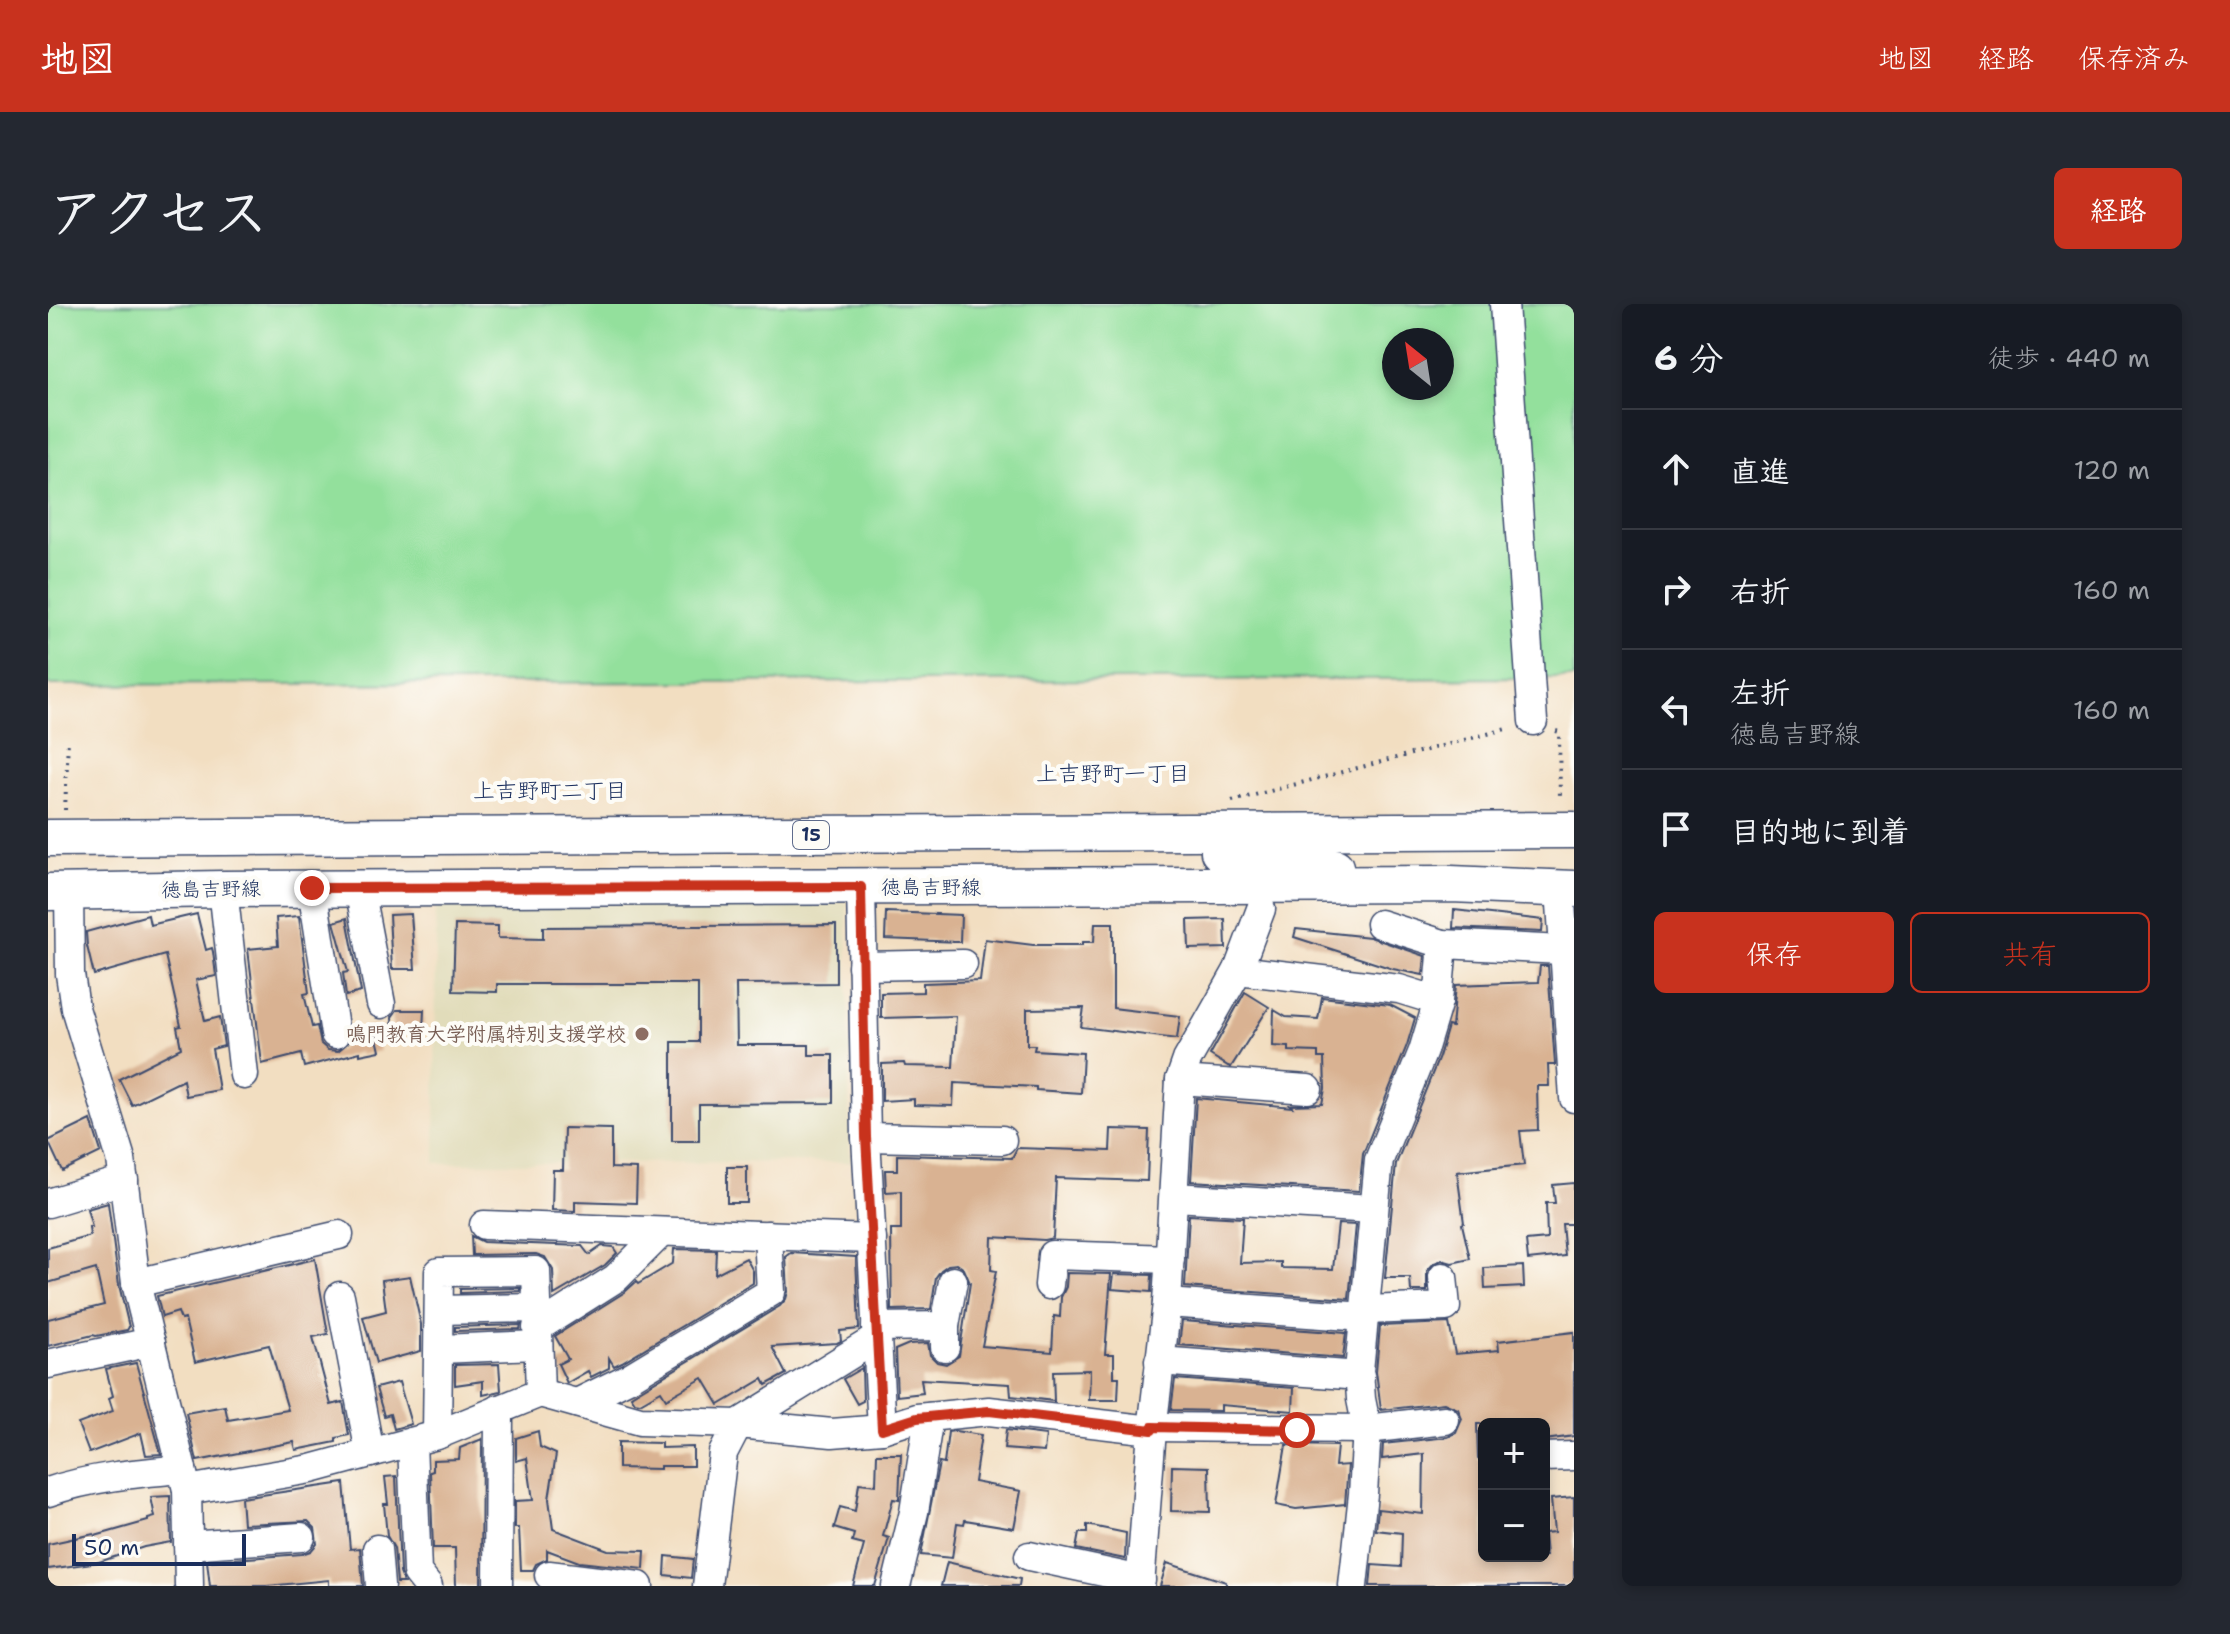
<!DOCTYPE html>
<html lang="ja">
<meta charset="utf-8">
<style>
body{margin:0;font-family:"Shantell Sans","Klee One",sans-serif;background:#242831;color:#f1f3f6}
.controls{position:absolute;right:24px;bottom:24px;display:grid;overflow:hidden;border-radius:12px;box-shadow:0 4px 12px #0003}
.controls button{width:72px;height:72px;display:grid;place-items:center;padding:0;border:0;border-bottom:2px solid #363941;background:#171b24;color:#f1f3f6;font:40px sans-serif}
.compass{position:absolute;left:1334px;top:24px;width:72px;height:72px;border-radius:50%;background:#171b24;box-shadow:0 4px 12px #0003;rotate:330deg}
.scale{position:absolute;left:24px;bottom:20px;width:174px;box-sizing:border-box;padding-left:8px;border:4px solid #1b2f5e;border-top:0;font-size:22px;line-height:28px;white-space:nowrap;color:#1b2f5e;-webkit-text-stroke:6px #fdfcf7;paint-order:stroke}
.stop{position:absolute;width:24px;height:24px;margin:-18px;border:6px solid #c8321e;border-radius:50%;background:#fff}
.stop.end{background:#c8321e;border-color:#fff;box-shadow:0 2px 8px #0008}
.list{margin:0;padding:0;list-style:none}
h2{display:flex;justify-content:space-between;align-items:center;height:104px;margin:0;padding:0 32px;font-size:34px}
h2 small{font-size:26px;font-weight:400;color:#9ea1a6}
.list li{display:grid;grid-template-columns:52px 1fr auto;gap:24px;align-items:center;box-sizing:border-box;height:120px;padding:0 32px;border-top:2px solid #363941}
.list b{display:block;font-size:30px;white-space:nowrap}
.list p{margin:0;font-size:26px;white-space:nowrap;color:#9ea1a6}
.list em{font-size:26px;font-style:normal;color:#9ea1a6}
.actions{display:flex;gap:16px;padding:24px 32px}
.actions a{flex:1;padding:18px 0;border:2px solid #c8321e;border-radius:12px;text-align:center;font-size:28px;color:#c8321e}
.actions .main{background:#c8321e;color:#fff}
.icon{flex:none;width:44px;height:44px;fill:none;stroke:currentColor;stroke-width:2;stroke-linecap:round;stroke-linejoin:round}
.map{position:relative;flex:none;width:1526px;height:1282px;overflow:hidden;border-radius:12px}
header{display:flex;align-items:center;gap:48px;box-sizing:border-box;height:112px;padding:0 40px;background:#c8321e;color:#fff}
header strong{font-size:38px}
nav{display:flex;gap:44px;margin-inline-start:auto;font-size:28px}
.intro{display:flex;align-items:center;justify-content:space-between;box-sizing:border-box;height:192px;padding:0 48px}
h1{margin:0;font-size:56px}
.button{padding:20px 36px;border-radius:12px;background:#c8321e;color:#fff;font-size:28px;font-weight:700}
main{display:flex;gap:48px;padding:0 48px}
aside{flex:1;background:#171b24;border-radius:12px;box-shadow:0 4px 12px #0003}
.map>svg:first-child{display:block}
.built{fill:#e1dcba}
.green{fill:#93e09c;stroke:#57887d;stroke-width:2;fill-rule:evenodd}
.building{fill:#d9b292}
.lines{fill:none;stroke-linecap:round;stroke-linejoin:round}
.minor-casing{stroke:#3b496d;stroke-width:31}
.major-casing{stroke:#3b496d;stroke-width:39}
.path{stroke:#3b496d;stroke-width:4;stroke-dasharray:2 6;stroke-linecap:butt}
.minor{stroke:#fff;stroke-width:28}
.major{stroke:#fff;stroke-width:36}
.route{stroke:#c8321e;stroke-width:10}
.education-dot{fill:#8d6e63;stroke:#fdfcf7;stroke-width:3}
.labels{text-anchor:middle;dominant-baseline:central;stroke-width:8;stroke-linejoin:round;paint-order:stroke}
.shield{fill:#fdfcf7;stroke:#5f6c8c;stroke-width:2}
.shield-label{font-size:18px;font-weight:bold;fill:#1b2f5e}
.street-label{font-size:20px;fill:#1b2f5e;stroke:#fdfcf7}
.education-label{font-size:20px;font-weight:bold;fill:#785e54;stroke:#fdfcf7;text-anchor:end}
.neighbourhood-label{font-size:22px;fill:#1b2f5e;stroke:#fdfcf7}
</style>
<header>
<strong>地図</strong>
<nav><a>地図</a><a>経路</a><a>保存済み</a></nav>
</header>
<div class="intro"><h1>アクセス</h1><a class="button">経路</a></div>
<main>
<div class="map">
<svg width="1526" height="1282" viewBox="0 0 1526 1282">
<rect width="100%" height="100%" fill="#fdfcf7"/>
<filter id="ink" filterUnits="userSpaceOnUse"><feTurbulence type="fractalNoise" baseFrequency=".0125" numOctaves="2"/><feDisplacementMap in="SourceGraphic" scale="16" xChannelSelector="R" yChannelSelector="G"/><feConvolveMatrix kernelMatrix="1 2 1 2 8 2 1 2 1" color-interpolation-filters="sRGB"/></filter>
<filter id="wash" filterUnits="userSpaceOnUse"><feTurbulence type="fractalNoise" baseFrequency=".006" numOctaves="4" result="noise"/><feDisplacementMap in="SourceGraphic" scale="32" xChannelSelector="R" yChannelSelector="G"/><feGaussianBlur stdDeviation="1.8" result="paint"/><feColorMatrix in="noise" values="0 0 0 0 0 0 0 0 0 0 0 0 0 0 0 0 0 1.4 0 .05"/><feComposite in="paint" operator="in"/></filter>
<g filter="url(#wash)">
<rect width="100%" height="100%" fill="#f2dec1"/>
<polygon class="built" points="799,598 802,858 387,859 388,602"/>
<path class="green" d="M0 0H1526V374L0 381ZM1346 36H1394V84H1346Z"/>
<g id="blocks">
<g class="building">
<polygon points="1406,606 1495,616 1494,628 1405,624"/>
<polygon points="838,608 913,611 912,638 837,635"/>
<polygon points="149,610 158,646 164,644 165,648 168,672 148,676 157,717 172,713 176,742 164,745 171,786 138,792 135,776 84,801 71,775 133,744 129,723 133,722 117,651 46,671 39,642 38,628 100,611 102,621"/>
<polygon points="363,610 367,665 344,665 341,611"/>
<polygon points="251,612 261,689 256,690 264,723 269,722 273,740 280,746 290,747 302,737 304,727 326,722 332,747 312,751 312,748 256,763 253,750 214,760 200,645 230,642 228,614"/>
<polygon points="299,614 313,688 298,692 295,669 300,668 286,618"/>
<polygon points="1177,615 1178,644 1141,645 1140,616"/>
<polygon points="1047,619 1065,619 1065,704 1132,712 1129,735 1033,723 1036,704 979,705 979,741 987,741 986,746 1035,749 1033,789 988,786 988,783 906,779 905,802 866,801 866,795 834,797 834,760 856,759 857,762 905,763 908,712 833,714 833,689 875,688 875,679 932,677 937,635 985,641 1035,641 1035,638 1046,638"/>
<polygon points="407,621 450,622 450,634 495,635 495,623 788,621 788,679 688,680 689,741 761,741 761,751 785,751 785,799 651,800 651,837 624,837 624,738 650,738 650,680 449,680 449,688 405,687"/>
<polygon points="1248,625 1322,633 1377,652 1375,671 1345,665 1246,633"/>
<polygon points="1492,662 1500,662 1507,761 1500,761 1501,782 1489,782 1490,826 1472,827 1476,861 1409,868 1416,919 1414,920 1422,955 1404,959 1394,956 1386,959 1379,967 1379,987 1363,987 1362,974 1337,974 1348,860 1391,753 1400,722 1404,723 1408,681 1490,678"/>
<polygon points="1197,688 1221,703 1183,763 1180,762 1162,751"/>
<polygon points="1274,693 1342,701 1367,714 1359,741 1315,850 1311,887 1143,877 1148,794 1244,803 1242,801 1274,800 1277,785 1276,754 1270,754 1270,748 1241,747 1241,743 1225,742 1226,706 1238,713 1270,715"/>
<polygon points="349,706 376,706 375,727 345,726 344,713"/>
<polygon points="43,816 53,848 14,867 0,837"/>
<polygon points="516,824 563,825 563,864 589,865 588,899 527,897 527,907 504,906 505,866 515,866"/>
<polygon points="1063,825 1101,826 1099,877 1008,874 1005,934 996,936 944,933 943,966 948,967 934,1042 1004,1048 1006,1012 1012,1013 1013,993 1018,983 1019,969 1063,970 1057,1050 1066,1050 1066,1073 1071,1073 1070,1096 1041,1096 1042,1066 1005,1067 1006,1097 963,1092 962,1080 873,1075 875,1089 849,1092 847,1046 861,1040 880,1039 882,1051 889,1058 898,1060 911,1052 922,979 916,965 909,960 900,961 893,966 888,973 883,1005 844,1006 843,926 853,926 853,887 838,888 837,866 849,866 849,851 964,854 969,844 1062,847"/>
<rect x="679" y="863" width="20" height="36"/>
<polygon points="1526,879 1526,920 1514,920 1517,952 1480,956 1478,937 1499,935 1498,899 1507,899 1505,881"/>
<polygon points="60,899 71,981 81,1023 79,1026 48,1032 45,1031 0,1042 0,1015 56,1001 48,965 0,979 0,944 42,932 41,923 44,923 39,905"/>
<polygon points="1141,911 1195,914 1192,959 1233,958 1233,964 1285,965 1290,920 1308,921 1301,995 1137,983"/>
<polygon points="423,932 435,938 534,942 541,951 554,942 565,943 569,949 557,961 506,991 505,966 497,953 488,950 424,951"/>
<polygon points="626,945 668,946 667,970 698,954 705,967 705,979 574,1058 566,1062 561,1054 561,1064 543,1073 540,1067 519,1079 510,1060 520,1055 507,1032 577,988 588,978 590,980 625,959"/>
<polygon points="743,949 808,953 811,1025 792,1027 793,1037 789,1039 724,1043 738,1070 718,1081 715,1075 671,1101 655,1074 618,1095 613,1087 592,1099 587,1098 583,1092 732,1002 738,995 740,988 738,953"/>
<polygon points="267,955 280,1030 265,1033 283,1101 295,1098 301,1131 288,1134 288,1138 248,1146 246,1138 149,1157 138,1109 177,1102 180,1116 240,1106 221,1041 147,1058 137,1015 133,1016 130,1008 114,1013 109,992"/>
<polygon points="1475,962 1476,983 1437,985 1436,964"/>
<polygon points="1066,970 1104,971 1103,988 1064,985"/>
<polygon points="362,972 373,1020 373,1047 328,1059 315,1013 338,1007 334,976"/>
<polygon points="472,984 472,987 412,989 412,985"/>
<polygon points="1134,1017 1298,1029 1295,1054 1131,1041"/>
<polygon points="1401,1019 1407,1050 1451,1046 1450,1037 1526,1028 1526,1132 1496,1136 1496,1120 1429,1120 1430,1155 1436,1156 1436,1252 1498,1252 1496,1229 1506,1228 1503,1195 1526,1193 1526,1282 1322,1282 1324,1261 1353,1263 1354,1229 1328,1226 1330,1205 1375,1210 1376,1150 1334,1155 1335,1140 1400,1133 1408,1129 1414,1115 1410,1105 1396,1099 1333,1106 1328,1067 1332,1022"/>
<polygon points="473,1021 472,1025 407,1027 407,1023"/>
<polygon points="88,1059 113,1150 98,1151 93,1129 41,1149 30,1120 65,1107 61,1094 65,1092 58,1065"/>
<polygon points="451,1060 453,1087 435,1091 435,1077 407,1081 407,1061"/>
<polygon points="814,1064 815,1097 809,1100 795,1075"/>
<polygon points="1127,1075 1246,1084 1245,1107 1173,1101 1173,1107 1123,1106"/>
<polygon points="351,1078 363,1120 346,1125 342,1110 336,1112 328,1084"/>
<polygon points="958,1126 998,1131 996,1148 956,1145"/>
<polygon points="490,1127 492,1143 508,1150 501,1195 505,1225 560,1246 597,1247 596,1265 531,1258 499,1246 499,1255 488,1260 485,1266 473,1266 471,1224 467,1224 467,1197 485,1196 479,1154 468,1157 468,1134"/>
<polygon points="907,1127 933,1131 926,1178 973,1187 966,1224 917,1216 916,1220 909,1219 904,1254 873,1251 891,1159 896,1160 900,1128"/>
<polygon points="434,1135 433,1282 408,1282 407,1244 385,1244 382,1168 385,1167 385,1156 411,1155 412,1144"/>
<polygon points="570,1138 613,1139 613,1144 645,1143 645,1162 612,1162 612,1165 570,1164"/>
<polygon points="1238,1141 1289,1142 1287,1162 1300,1161 1297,1200 1248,1205 1228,1201"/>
<polygon points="829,1150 853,1150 851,1196 845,1195 835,1232 841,1234 827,1282 805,1282 816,1241 804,1238 806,1230 786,1224 792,1203 807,1207 811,1179 828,1181"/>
<polygon points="1124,1162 1161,1163 1162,1208 1123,1207"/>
<polygon points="348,1172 352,1269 356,1279 349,1279 346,1244 339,1232 336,1200 340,1200 337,1173"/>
<polygon points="296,1179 302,1245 312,1244 315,1282 281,1282 281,1276 219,1282 162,1282 159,1257 254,1250 263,1247 269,1240 267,1224 260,1217 195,1220 193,1194"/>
<polygon points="122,1192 123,1238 96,1243 51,1258 0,1265 0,1240 46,1230 47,1232 100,1217 100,1215 107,1213 103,1193"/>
<polygon points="1039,1221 1078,1229 1077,1255 1028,1245 1031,1229 1039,1229"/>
<polygon points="618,1252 645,1255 643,1274 617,1271"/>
<polygon points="899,1258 972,1275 971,1282 893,1282"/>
<polygon points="1119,1259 1178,1278 1178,1282 1112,1282"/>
</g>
</g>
</g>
<g filter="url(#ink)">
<use href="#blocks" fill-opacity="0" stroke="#3b496d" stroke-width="2"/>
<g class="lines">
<defs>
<g id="minor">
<polyline points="1456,0 1485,417"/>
<polyline points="813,583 818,833 834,1125 869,1114 941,1107 1104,1126"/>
<polyline points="264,584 287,730"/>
<polyline points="311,584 333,700"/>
<polyline points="175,585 196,771"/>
<polyline points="1512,585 1526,794"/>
<polyline points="21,588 22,670 27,704 73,855 88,979 139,1186 141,1282"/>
<polyline points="1332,620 1395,640 1514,646"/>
<polyline points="814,662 915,660"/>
<polyline points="1190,666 1351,685 1390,697"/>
<polyline points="1132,776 1260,785"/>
<polyline points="818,833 954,836"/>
<polyline points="1127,893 1325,905"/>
<polyline points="0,899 76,876"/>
<polyline points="436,921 824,935"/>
<polyline points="88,979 291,931"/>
<polyline points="1001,981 1004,951 1122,955"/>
<polyline points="292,992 322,1149"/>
<polyline points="1119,999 1317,1013"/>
<polyline points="391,1006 489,1004"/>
<polyline points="1318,1006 1398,1003 1395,973"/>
<polyline points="828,1023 897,1022"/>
<polyline points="489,1024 568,974 614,928"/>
<polyline points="829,1034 690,1120 784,1129 834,1125"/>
<polyline points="897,1043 897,1022 905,977"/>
<polyline points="392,1045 490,1041"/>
<polyline points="1111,1057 1312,1072"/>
<polyline points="0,1060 103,1038"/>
<polyline points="529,1099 582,1073 723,988 720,931"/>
<polyline points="1104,1123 1319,1125 1313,1095 1311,1067 1331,856 1375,747 1390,697 1395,640"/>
<polyline points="389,1131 391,968 488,967 492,1089"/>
<polyline points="364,1138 369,1268 380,1282"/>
<polyline points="1496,1153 1526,1152"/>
<polyline points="139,1186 263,1165 389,1131 492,1089 592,1117 690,1120 675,1149 659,1282"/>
<path d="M0 1188C43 1173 89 1169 134 1165"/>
<polyline points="140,1241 253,1233"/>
<polyline points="329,1245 332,1282"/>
<polyline points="981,1252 1093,1276"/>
<polyline points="501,1271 591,1282"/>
<polyline points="450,1282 451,1105"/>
<polyline points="848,1282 866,1208 881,1113"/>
<polyline points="1092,1282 1104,1126 1119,999 1132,776 1139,756 1190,666 1213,605"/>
<polyline points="1305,1282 1315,1190 1319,1125 1397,1116"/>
</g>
<g id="major">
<polyline points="0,534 1526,526"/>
<polyline points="1171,548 1287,563"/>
<polyline points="0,588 175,585 1403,580 1526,585"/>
</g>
</defs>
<use href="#minor" class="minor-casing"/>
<use href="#major" class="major-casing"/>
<g class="path">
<polyline points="1508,427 1511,428 1512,496"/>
<polyline points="1184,497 1462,424"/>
<polyline points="17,506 20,436"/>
</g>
<use href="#minor" class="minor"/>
<use href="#major" class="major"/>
</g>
</g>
<g class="lines" filter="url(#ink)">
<polyline class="route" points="264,584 813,583 818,833 834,1125 869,1114 941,1107 1104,1126 1104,1123 1249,1126"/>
</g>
<circle class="education-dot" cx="594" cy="730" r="8"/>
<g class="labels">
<rect class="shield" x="745" y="517" width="36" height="28" rx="6"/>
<g class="shield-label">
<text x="763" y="531">15</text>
</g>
<g class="street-label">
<text x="883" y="583">徳島吉野線</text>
<text transform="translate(163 585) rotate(-1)">徳島吉野線</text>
</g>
<g class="education-label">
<text x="578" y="730">鳴門教育大学附属特別支援学校</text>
</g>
<g class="neighbourhood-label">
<text x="1065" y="469">上吉野町一丁目</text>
<text x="502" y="486">上吉野町二丁目</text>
</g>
</g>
</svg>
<div class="controls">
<button>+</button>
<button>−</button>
</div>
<svg class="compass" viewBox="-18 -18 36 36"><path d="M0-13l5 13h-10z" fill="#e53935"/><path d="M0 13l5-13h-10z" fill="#9ea1a6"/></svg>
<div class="scale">50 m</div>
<div class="stop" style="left:1249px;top:1126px"></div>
<div class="stop end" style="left:264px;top:584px"></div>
</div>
<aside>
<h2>6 分<small>徒歩 · 440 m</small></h2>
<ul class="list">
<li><svg class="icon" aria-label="ahead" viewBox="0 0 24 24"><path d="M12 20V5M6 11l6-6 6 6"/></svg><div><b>直進</b></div><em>120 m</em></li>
<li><svg class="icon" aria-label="right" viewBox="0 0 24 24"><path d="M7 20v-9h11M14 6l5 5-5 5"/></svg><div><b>右折</b></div><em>160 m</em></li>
<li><svg class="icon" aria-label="left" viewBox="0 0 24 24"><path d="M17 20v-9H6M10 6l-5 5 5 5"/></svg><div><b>左折</b><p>徳島吉野線</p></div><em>160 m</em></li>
<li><svg class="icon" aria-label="arrive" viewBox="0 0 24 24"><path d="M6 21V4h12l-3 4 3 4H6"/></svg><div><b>目的地に到着</b></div></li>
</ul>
<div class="actions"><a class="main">保存</a><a>共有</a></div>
</aside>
</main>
